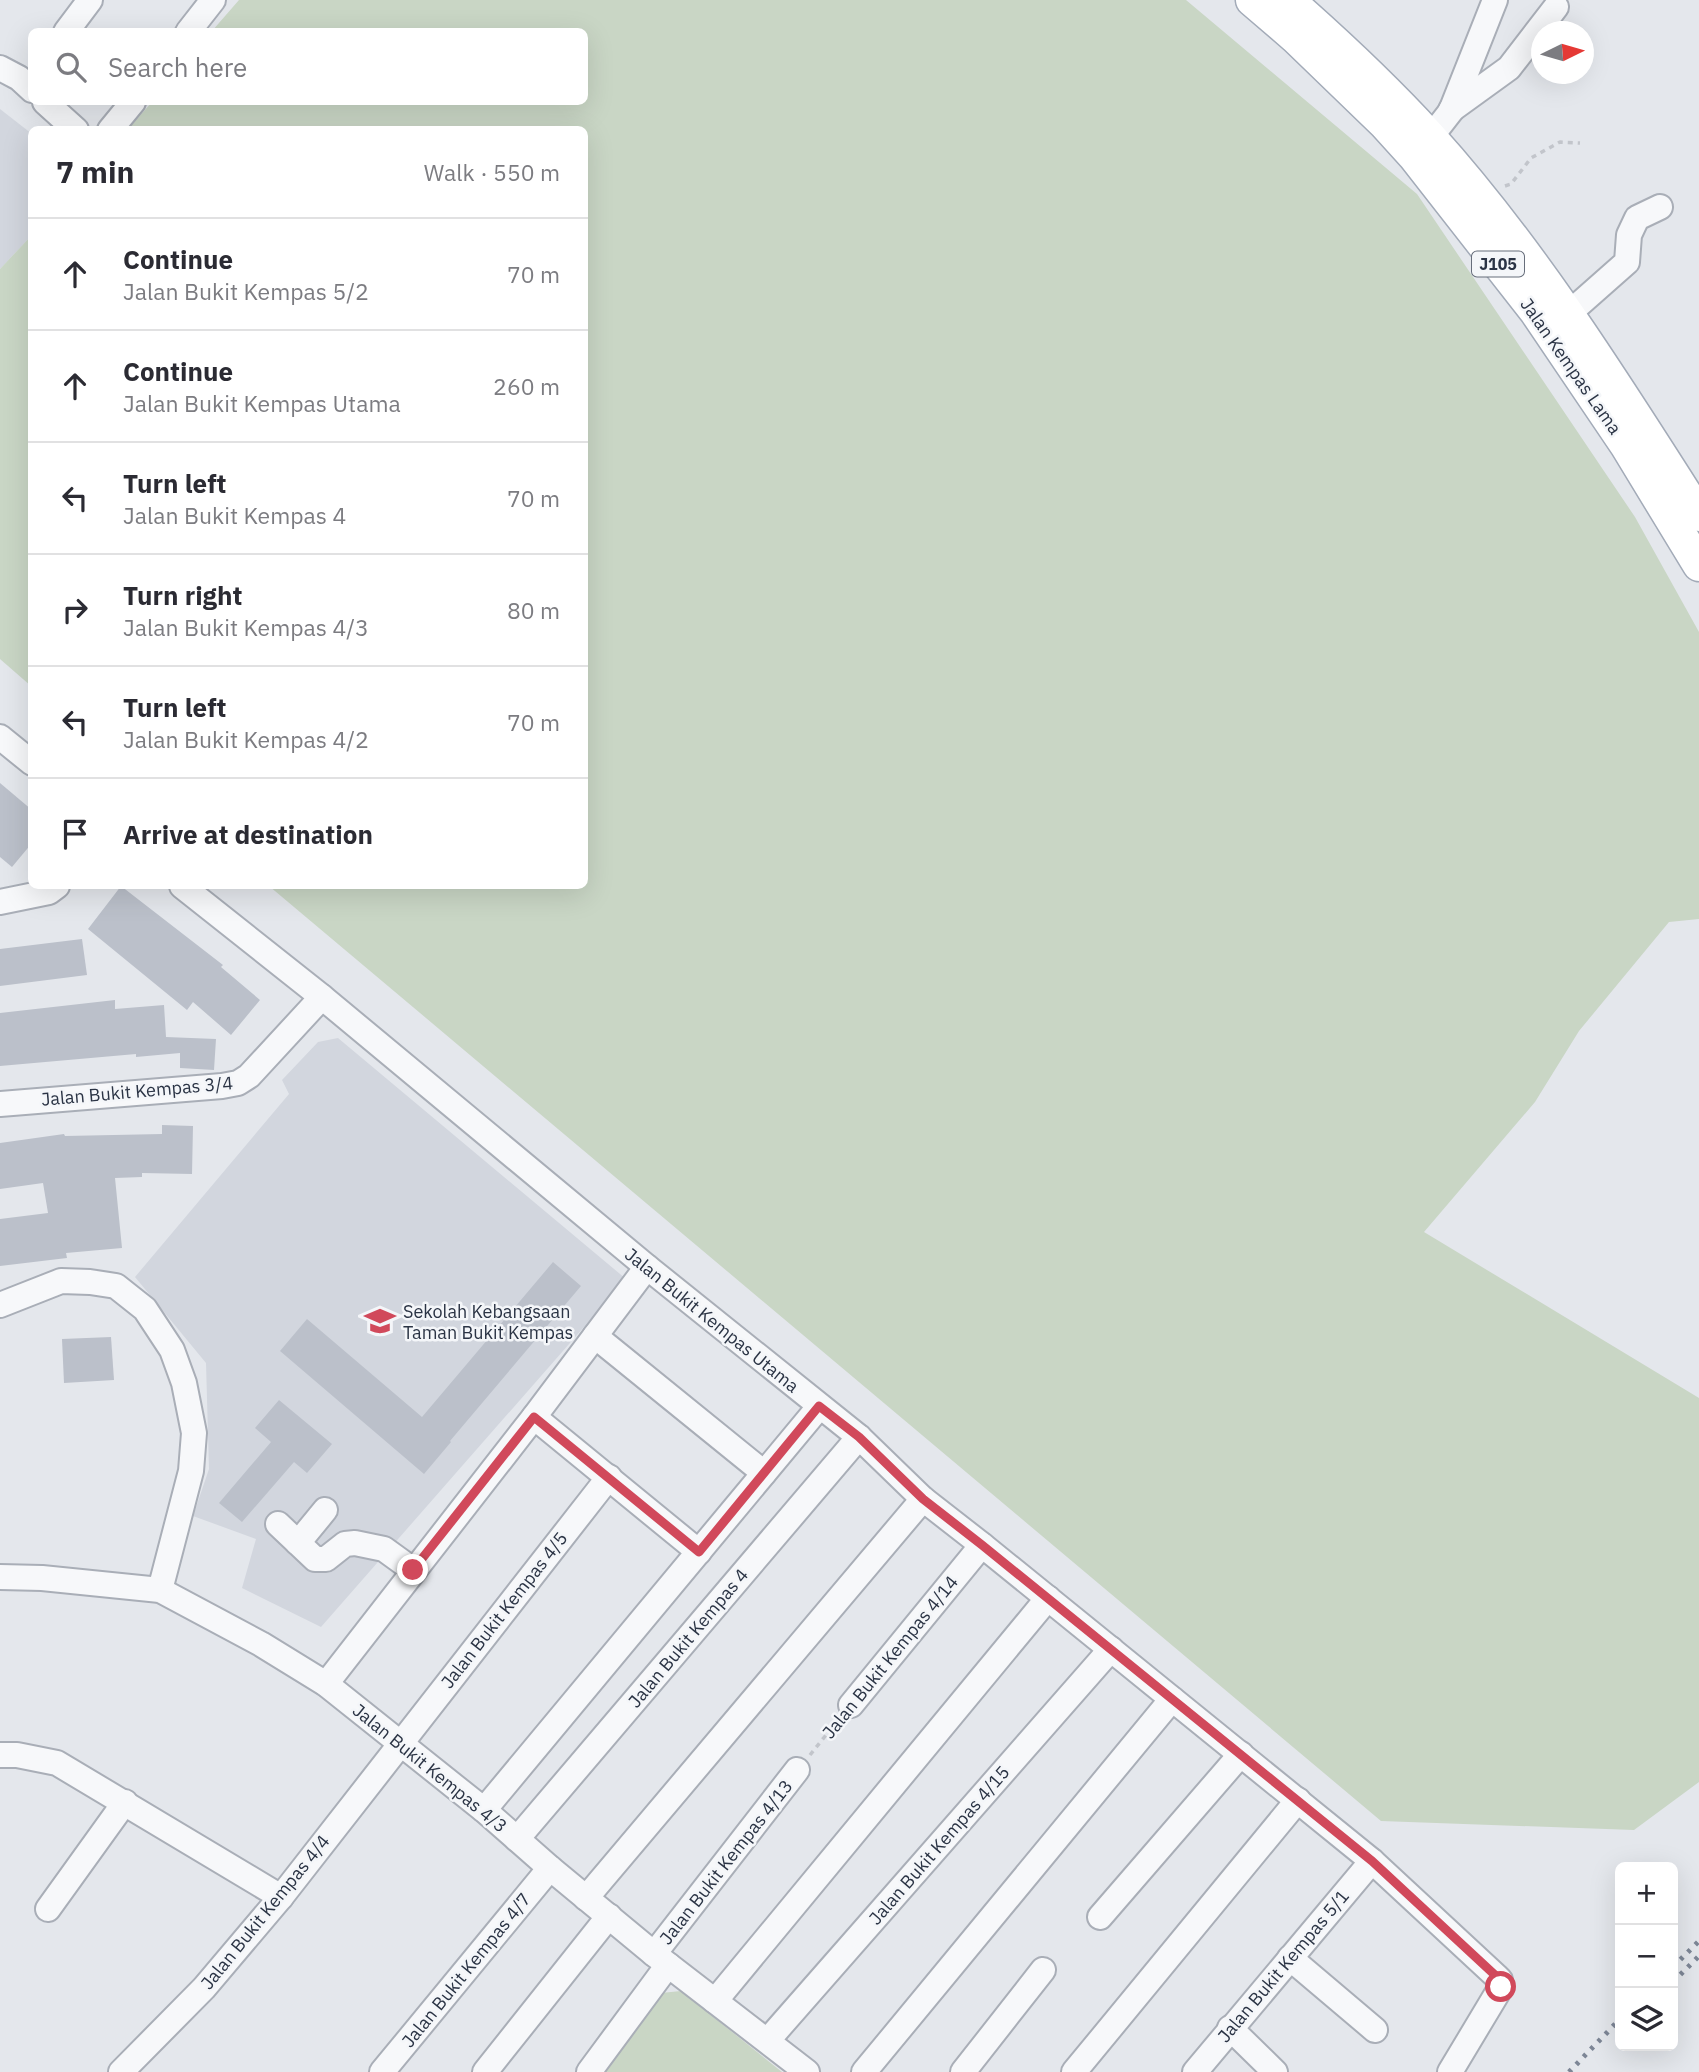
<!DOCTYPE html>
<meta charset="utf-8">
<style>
body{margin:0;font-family:"IBM Plex Sans",sans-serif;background:#f2f2f3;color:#2b2b33}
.controls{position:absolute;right:21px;bottom:21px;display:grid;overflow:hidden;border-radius:10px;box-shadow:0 7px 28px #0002}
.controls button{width:63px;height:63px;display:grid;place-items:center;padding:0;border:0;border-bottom:2px solid #e1e1e2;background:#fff;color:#2b2b33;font:35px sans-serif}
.compass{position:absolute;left:1531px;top:21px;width:63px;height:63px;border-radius:50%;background:#fff;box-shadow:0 7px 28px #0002;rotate:85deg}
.stop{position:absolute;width:21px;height:21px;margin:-16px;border:5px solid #d1495b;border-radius:50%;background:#fff}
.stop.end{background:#d1495b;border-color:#fff;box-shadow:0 2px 7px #0008}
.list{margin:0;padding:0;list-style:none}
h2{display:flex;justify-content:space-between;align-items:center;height:91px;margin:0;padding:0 28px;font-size:30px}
h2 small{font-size:23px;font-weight:400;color:#7c7c81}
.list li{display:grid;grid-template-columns:46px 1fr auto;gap:21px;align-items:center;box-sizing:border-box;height:112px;padding:0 28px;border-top:2px solid #e1e1e2}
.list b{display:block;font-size:26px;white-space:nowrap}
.list p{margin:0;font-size:23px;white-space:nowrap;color:#7c7c81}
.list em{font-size:23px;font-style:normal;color:#7c7c81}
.icon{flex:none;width:38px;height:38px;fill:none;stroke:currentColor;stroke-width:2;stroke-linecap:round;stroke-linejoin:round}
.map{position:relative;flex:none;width:1699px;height:2072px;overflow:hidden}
.search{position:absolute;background:#fff;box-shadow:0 7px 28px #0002;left:28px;top:28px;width:560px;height:77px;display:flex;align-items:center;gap:18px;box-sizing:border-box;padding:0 24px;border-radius:10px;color:#7c7c81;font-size:26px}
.panel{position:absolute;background:#fff;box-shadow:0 7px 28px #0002;left:28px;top:126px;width:560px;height:763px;border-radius:10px}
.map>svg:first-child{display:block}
.built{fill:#d2d6de}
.green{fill:#c9d6c5}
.building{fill:#bbc0ca}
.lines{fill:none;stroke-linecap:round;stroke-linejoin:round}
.minor-casing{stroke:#a9aeb7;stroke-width:28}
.major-casing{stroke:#a3abb8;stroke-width:35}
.path{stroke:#c2c5cb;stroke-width:3.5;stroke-dasharray:5 5;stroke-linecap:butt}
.minor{stroke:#f7f8fa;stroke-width:24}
.major{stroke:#fff;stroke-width:32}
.rail{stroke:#7d8696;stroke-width:5;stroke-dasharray:3.5 7;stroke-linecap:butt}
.route{stroke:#d1495b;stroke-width:9}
.labels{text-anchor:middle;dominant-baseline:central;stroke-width:5;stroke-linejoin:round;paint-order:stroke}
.shield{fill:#f4f6f9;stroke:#676e7b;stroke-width:2}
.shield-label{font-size:16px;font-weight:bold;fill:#2b3445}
.street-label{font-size:18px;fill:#2b3445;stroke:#f4f6f9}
.poi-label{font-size:18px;fill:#2b3445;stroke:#f4f6f9;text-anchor:start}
</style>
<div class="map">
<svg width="1699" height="2072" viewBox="0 0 1699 2072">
<rect width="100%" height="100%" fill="#e4e7ec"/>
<g class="built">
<polygon points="0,109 32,134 31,236 0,269"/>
<polygon points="338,1038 626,1279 321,1627 242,1588 256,1539 193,1516 209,1469 206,1363 135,1277 289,1094 282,1080 318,1042"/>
</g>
<g class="green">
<polygon points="239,0 1186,0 1417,194 1635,517 1699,632 1699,919 1669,922 1579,1031 1535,1102 1424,1232 1699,1398 1699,1782 1634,1830 1381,1821 269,886 584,886 584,130 128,129 152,102 584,102 584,32 212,31"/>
<polygon points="31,236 31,686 0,659 0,269"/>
<polygon points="681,1991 782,2072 598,2072 661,1993"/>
</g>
<g class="building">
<polygon points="0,783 32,810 32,843 12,867 0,857"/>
<polygon points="121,886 223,965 221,967 260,1000 231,1035 193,1002 187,1010 88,929"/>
<polygon points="82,939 87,975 0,986 0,949"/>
<polygon points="115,1000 115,1009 164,1005 166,1037 216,1039 214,1070 180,1068 180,1053 136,1057 136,1054 0,1066 0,1013"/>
<polygon points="162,1125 193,1126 192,1174 142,1173 142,1177 115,1178 122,1248 66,1253 67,1258 0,1266 0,1219 48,1213 43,1183 0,1189 0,1143 64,1134 65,1136 162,1134"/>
<polygon points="553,1262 581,1286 450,1441 451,1442 424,1474 280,1351 307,1319 422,1417"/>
<polygon points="111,1337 114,1380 64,1383 62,1339"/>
<polygon points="279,1400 332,1444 307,1473 294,1462 242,1522 219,1503 271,1442 255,1428"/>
</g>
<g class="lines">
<defs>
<g id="minor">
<polyline points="66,32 90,0"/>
<polyline points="188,32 213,0"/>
<polyline points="0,68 19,78 32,90"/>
<polyline points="45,102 76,130"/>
<polyline points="1451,110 1509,68 1556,7"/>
<polyline points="110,130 133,102"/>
<polyline points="1430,138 1451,111 1495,0"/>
<polyline points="1567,315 1627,262 1629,235 1637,218 1660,207"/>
<polyline points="0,737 32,763"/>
<polyline points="182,886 322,997 647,1267 859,1437 923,1499 982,1545 1372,1861 1496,1976 1500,1980 1501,1987 1450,2072"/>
<polyline points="0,902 49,892 57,886"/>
<polyline points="0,1104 222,1086 238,1083 249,1076 322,997"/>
<polyline points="0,1305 61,1281 90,1282 116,1286 145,1309 172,1350 184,1383 194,1433 191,1471 160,1590"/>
<polyline points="595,1336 764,1473"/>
<polyline points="534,1417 699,1552"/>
<polyline points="278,1524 315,1559 326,1559 345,1544 355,1543 384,1549 413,1570"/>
<polyline points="298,1543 325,1510"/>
<polyline points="0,1577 42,1578 160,1590 261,1644 326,1684 484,1810 550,1868 654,1954 807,2072"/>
<polyline points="326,1684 534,1417 647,1267"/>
<polyline points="851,1705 982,1545"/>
<polyline points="0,1755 17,1755 57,1763 281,1897"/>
<polyline points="484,1810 819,1407"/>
<polyline points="517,1839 859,1437"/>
<polyline points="586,1898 923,1499"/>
<polyline points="48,1909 125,1802"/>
<polyline points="1100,1917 1241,1754"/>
<polyline points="654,1954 797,1770"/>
<polyline points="1290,1958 1375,2030"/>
<polyline points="715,2001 1048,1598"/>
<polyline points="1230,2028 1275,2072"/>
<polyline points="768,2040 1111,1649"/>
<polyline points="121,2072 204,1988 281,1897 609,1477"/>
<polyline points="382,2072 550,1868"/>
<polyline points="485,2072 609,1916"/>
<polyline points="589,2072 668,1965"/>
<polyline points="864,2072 1172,1699"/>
<polyline points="963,2072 1043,1970"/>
<polyline points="1074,2072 1298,1800"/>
<polyline points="1195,2072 1372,1861"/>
</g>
<g id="major">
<polyline points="1252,0 1295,37 1385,124 1414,156 1536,312 1626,445 1699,565"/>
<path d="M1288 0C1337 43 1385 88 1429 136 1532 250 1616 385 1699 515"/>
</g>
</defs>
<use href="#minor" class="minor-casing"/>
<use href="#major" class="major-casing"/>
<g class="path">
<polyline points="1505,186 1511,184 1531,158 1560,142 1580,143"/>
<polyline points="810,1755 838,1720"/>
</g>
<use href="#minor" class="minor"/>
<use href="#major" class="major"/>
<g class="rail">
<polyline points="1673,1967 1699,1941"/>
<polyline points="1673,1982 1699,1956"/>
<polyline points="1569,2072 1620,2019"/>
</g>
</g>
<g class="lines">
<polyline class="route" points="413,1570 534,1417 699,1552 819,1406 859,1437 923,1499 982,1545 1372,1861 1496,1976 1500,1980 1501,1987"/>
</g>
<defs>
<symbol id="school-bare" viewBox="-9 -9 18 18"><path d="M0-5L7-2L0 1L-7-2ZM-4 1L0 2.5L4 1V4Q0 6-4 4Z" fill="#d1495b" stroke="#f4f6f9" stroke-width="2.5" paint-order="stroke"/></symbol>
</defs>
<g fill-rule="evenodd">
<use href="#school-bare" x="358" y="1299" width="44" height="44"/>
</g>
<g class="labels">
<rect class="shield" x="1472" y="251.5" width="52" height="25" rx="5"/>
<g class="shield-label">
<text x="1498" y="264">J105</text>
</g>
<g class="street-label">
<text transform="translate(1571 366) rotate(55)">Jalan Kempas Lama</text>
<text transform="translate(137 1091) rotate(-5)">Jalan Bukit Kempas 3/4</text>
<text transform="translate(712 1320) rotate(39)">Jalan Bukit Kempas Utama</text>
<text transform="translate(504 1610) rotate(-52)">Jalan Bukit Kempas 4/5</text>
<text transform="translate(688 1638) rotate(-50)">Jalan Bukit Kempas 4</text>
<text transform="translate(890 1657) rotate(-51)">Jalan Bukit Kempas 4/14</text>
<text transform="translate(430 1768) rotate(39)">Jalan Bukit Kempas 4/3</text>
<text transform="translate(939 1845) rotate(-49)">Jalan Bukit Kempas 4/15</text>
<text transform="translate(726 1862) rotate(-52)">Jalan Bukit Kempas 4/13</text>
<text transform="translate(265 1912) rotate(-51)">Jalan Bukit Kempas 4/4</text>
<text transform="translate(1283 1966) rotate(-50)">Jalan Bukit Kempas 5/1</text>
<text transform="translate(466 1970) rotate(-51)">Jalan Bukit Kempas 4/7</text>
</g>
<g class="poi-label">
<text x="403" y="1311">Sekolah Kebangsaan<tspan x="403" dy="21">Taman Bukit Kempas</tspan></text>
</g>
</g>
</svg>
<div class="controls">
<button>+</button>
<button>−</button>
<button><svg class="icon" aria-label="layers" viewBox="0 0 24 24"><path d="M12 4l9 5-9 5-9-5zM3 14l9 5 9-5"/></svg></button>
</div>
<svg class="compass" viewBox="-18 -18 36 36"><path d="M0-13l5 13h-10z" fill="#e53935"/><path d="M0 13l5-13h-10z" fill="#7c7c81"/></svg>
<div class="stop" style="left:1501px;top:1987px"></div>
<div class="stop end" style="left:413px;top:1570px"></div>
<div class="search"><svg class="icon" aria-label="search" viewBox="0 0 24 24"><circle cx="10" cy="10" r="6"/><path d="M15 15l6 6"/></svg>Search here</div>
<section class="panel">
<h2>7 min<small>Walk · 550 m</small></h2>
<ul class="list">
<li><svg class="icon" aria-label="ahead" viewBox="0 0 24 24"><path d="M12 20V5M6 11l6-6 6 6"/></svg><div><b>Continue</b><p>Jalan Bukit Kempas 5/2</p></div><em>70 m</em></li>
<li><svg class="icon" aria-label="ahead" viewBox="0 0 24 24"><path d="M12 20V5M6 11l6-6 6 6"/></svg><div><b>Continue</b><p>Jalan Bukit Kempas Utama</p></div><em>260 m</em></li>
<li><svg class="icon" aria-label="left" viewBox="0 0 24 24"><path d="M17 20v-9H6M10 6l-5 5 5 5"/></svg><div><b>Turn left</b><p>Jalan Bukit Kempas 4</p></div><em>70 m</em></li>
<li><svg class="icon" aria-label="right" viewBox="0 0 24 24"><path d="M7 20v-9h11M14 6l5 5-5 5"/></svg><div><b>Turn right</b><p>Jalan Bukit Kempas 4/3</p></div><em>80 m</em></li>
<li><svg class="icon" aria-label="left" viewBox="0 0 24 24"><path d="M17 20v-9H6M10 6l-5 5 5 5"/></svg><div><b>Turn left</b><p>Jalan Bukit Kempas 4/2</p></div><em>70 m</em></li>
<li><svg class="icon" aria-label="arrive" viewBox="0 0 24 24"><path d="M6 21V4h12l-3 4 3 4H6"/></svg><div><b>Arrive at destination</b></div></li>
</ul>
</section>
</div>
